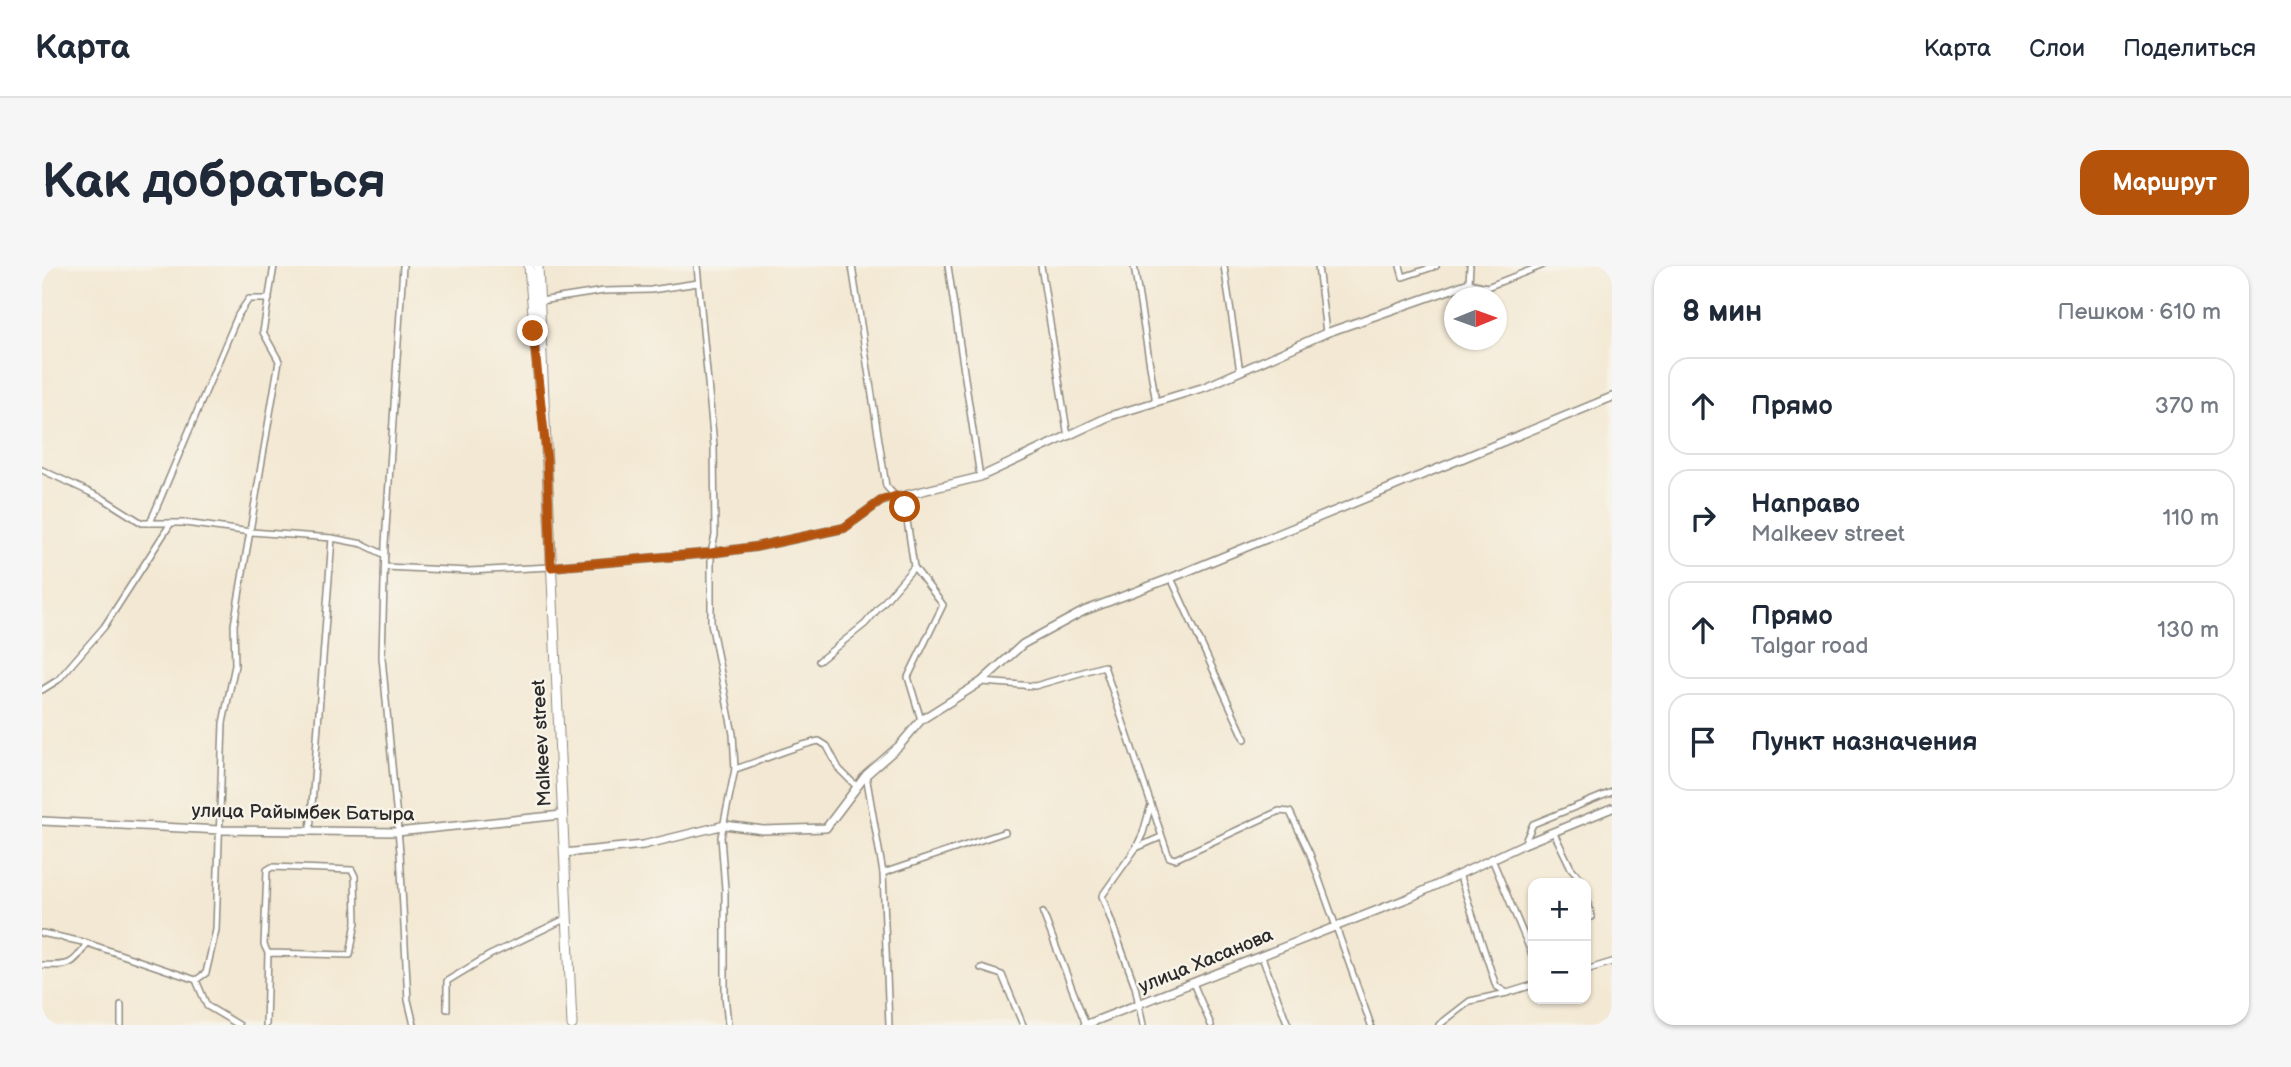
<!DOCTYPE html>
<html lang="ru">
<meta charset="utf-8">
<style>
body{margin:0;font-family:"Balsamiq Sans",sans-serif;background:#f6f6f7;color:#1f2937}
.controls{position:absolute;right:21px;bottom:21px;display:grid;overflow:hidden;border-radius:14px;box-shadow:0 2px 5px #0004}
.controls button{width:63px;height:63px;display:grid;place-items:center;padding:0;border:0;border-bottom:2px solid #e0e1e3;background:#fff;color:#1f2937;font:35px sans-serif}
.compass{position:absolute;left:1402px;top:21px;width:63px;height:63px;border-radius:50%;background:#fff;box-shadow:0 2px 5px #0004;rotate:89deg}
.stop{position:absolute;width:21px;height:21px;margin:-16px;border:5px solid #b45309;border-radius:50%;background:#fff}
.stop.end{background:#b45309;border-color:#fff;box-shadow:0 2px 7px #0008}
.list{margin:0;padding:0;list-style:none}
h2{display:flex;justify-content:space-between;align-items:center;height:91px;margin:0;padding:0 28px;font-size:30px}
h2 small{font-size:23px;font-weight:400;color:#747a83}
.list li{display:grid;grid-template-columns:46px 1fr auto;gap:21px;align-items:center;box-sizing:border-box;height:98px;margin:0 14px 14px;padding:0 14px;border:2px solid #e0e1e3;border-radius:21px}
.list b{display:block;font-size:26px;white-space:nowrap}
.list p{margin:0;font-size:23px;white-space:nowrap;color:#747a83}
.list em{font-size:23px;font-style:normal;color:#747a83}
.icon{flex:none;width:38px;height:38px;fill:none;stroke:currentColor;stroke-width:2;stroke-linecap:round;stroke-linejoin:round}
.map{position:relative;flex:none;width:1570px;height:759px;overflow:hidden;border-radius:21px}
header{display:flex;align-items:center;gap:42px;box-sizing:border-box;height:98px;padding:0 35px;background:#fff;border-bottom:2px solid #e0e1e3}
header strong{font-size:33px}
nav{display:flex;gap:38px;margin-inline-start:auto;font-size:24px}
.intro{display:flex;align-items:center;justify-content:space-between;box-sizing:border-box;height:168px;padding:0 42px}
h1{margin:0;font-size:49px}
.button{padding:18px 32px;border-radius:21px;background:#b45309;color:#fff;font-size:24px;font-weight:700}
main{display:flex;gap:42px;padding:0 42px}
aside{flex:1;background:#fff;border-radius:21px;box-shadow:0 2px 5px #0004}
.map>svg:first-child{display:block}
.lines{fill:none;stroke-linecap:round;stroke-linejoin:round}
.minor-casing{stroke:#8f8a7f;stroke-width:8}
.tertiary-casing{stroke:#8f8a7f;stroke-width:10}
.primary-casing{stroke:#8f8a7f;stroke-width:11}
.minor{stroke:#fff;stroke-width:5}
.tertiary{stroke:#fff;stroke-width:7}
.primary{stroke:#fff;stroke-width:9}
.route{stroke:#b45309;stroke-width:9}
.labels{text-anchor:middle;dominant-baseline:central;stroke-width:5;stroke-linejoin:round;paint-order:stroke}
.street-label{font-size:19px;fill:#2b2b2b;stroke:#f7f3e8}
</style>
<header>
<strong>Карта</strong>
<nav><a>Карта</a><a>Слои</a><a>Поделиться</a></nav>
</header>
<div class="intro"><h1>Как добраться</h1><a class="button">Маршрут</a></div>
<main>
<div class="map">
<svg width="1570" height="759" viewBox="0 0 1570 759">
<rect width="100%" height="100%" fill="#f7f3e8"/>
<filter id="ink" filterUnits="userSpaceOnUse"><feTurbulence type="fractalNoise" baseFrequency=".0143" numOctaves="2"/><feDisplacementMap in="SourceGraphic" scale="14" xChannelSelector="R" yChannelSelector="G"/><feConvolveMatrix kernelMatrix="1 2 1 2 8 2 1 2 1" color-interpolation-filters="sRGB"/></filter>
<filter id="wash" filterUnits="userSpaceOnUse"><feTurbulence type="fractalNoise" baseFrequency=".00686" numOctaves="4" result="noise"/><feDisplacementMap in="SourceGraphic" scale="28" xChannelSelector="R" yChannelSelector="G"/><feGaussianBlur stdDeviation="1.57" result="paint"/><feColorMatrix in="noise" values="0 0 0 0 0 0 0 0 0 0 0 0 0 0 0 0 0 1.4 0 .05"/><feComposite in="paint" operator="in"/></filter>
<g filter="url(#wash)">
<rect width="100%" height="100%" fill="#f3e8d3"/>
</g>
<g filter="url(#ink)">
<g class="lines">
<defs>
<g id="minor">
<polyline points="361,0 343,278 340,391 358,586 366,734 372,759"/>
<polyline points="655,0 672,180 673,269 669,287 669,357 691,468 693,503 679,571 683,623 683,729 686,759"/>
<polyline points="810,0 844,220 863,241 872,301 901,339 866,411 879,454"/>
<polyline points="906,0 938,211"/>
<polyline points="999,0 1026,171"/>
<polyline points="1092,0 1114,137"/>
<polyline points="1182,0 1198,106"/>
<polyline points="1276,0 1284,67"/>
<polyline points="1358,0 1361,11 1394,0"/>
<polyline points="1428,0 1427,17 1445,21 1499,0"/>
<polyline points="498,35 562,25 609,24 656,17"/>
<polyline points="0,204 62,233 100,257 143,257 209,266 290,272 321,278 343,289"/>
<polyline points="108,257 196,49 207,33 227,33"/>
<polyline points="343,301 427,305 509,301"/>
<polyline points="1129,312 1203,473"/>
<polyline points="777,395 823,358 872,301"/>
<polyline points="940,416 993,420 1062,400 1127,591 1133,593 1237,545 1248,546 1268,588 1329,759"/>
<polyline points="0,424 16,414 62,361 129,257"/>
<path d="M693 503C722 494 748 481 777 475L785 480 797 503 815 521"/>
<polyline points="824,509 841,607 847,759"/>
<polyline points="268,566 290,272"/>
<polyline points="1512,567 1529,602 1539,613 1541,617"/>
<polyline points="1482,578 1491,558 1570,526"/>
<polyline points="1094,582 1101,567 1108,542"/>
<polyline points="1450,593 1491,691"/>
<polyline points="841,607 963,566"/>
<polyline points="1417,608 1454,720 1465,727 1491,719"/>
<polyline points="1544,628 1550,651"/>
<polyline points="1001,647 1044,759"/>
<polyline points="0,667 45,677 154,714 164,707 174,664 181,457 193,399 192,359 237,95 221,66 232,0"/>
<polyline points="1220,691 1246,759"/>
<path d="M0 699C27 700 31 700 45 677"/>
<polyline points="939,702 960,709 981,759"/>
<polyline points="1544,704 1570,696"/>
<polyline points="154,714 165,740 197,759"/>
<polyline points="1151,717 1169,759"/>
<polyline points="405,743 405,715 448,689 525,652"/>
<polyline points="79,759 79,739"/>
<polyline points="224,759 226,687 222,679 225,604 230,601 310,604 313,610 314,656 308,689 226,687"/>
<polyline points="1101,759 1093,720 1060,630 1094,582 1119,571"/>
<polyline points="1397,759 1428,735 1465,727"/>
</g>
<g id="tertiary">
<polyline points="509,301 669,287 713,281 802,262 839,235 938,211 1068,150 1163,121 1284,67 1427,17"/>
<polyline points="0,555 178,564 355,566 520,549"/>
<polyline points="522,587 601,579 683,559 721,564 784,562 824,509 857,480 879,454 939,416 981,378 1042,345 1129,312 1570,131"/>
<polyline points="1043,759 1369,631 1482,578 1570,542"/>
</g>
<g id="primary">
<polyline points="487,0 497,119"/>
<polyline points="496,0 530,759"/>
</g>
</defs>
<use href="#minor" class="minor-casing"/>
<use href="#tertiary" class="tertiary-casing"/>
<use href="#primary" class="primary-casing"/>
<use href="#minor" class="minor"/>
<use href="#tertiary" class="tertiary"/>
<use href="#primary" class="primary"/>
</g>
</g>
<g class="lines" filter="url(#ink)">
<polyline class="route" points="491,65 505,194 509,301 669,287 713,281 802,262 839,235 854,230 863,241"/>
</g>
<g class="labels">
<g class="street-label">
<text transform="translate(500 477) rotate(-93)">Malkeev street</text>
<text transform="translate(261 547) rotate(1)">улица Райымбек Батыра</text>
<text transform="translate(1164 695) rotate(-22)">улица Хасанова</text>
</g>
</g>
</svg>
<div class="controls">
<button>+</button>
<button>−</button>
</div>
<svg class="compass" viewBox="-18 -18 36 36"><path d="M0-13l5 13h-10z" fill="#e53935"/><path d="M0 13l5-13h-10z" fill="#747a83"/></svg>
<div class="stop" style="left:863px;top:241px"></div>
<div class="stop end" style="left:491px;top:65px"></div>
</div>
<aside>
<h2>8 мин<small>Пешком · 610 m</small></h2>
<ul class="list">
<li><svg class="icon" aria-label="ahead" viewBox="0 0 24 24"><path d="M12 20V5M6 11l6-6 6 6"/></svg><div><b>Прямо</b></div><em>370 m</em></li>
<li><svg class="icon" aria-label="right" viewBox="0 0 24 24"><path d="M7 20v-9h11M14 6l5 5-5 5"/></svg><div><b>Направо</b><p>Malkeev street</p></div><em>110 m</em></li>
<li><svg class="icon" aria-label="ahead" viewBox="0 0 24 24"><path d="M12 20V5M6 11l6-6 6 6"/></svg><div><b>Прямо</b><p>Talgar road</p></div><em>130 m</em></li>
<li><svg class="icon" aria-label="arrive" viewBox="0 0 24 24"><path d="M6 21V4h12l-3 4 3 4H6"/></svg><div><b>Пункт назначения</b></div></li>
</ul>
</aside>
</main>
